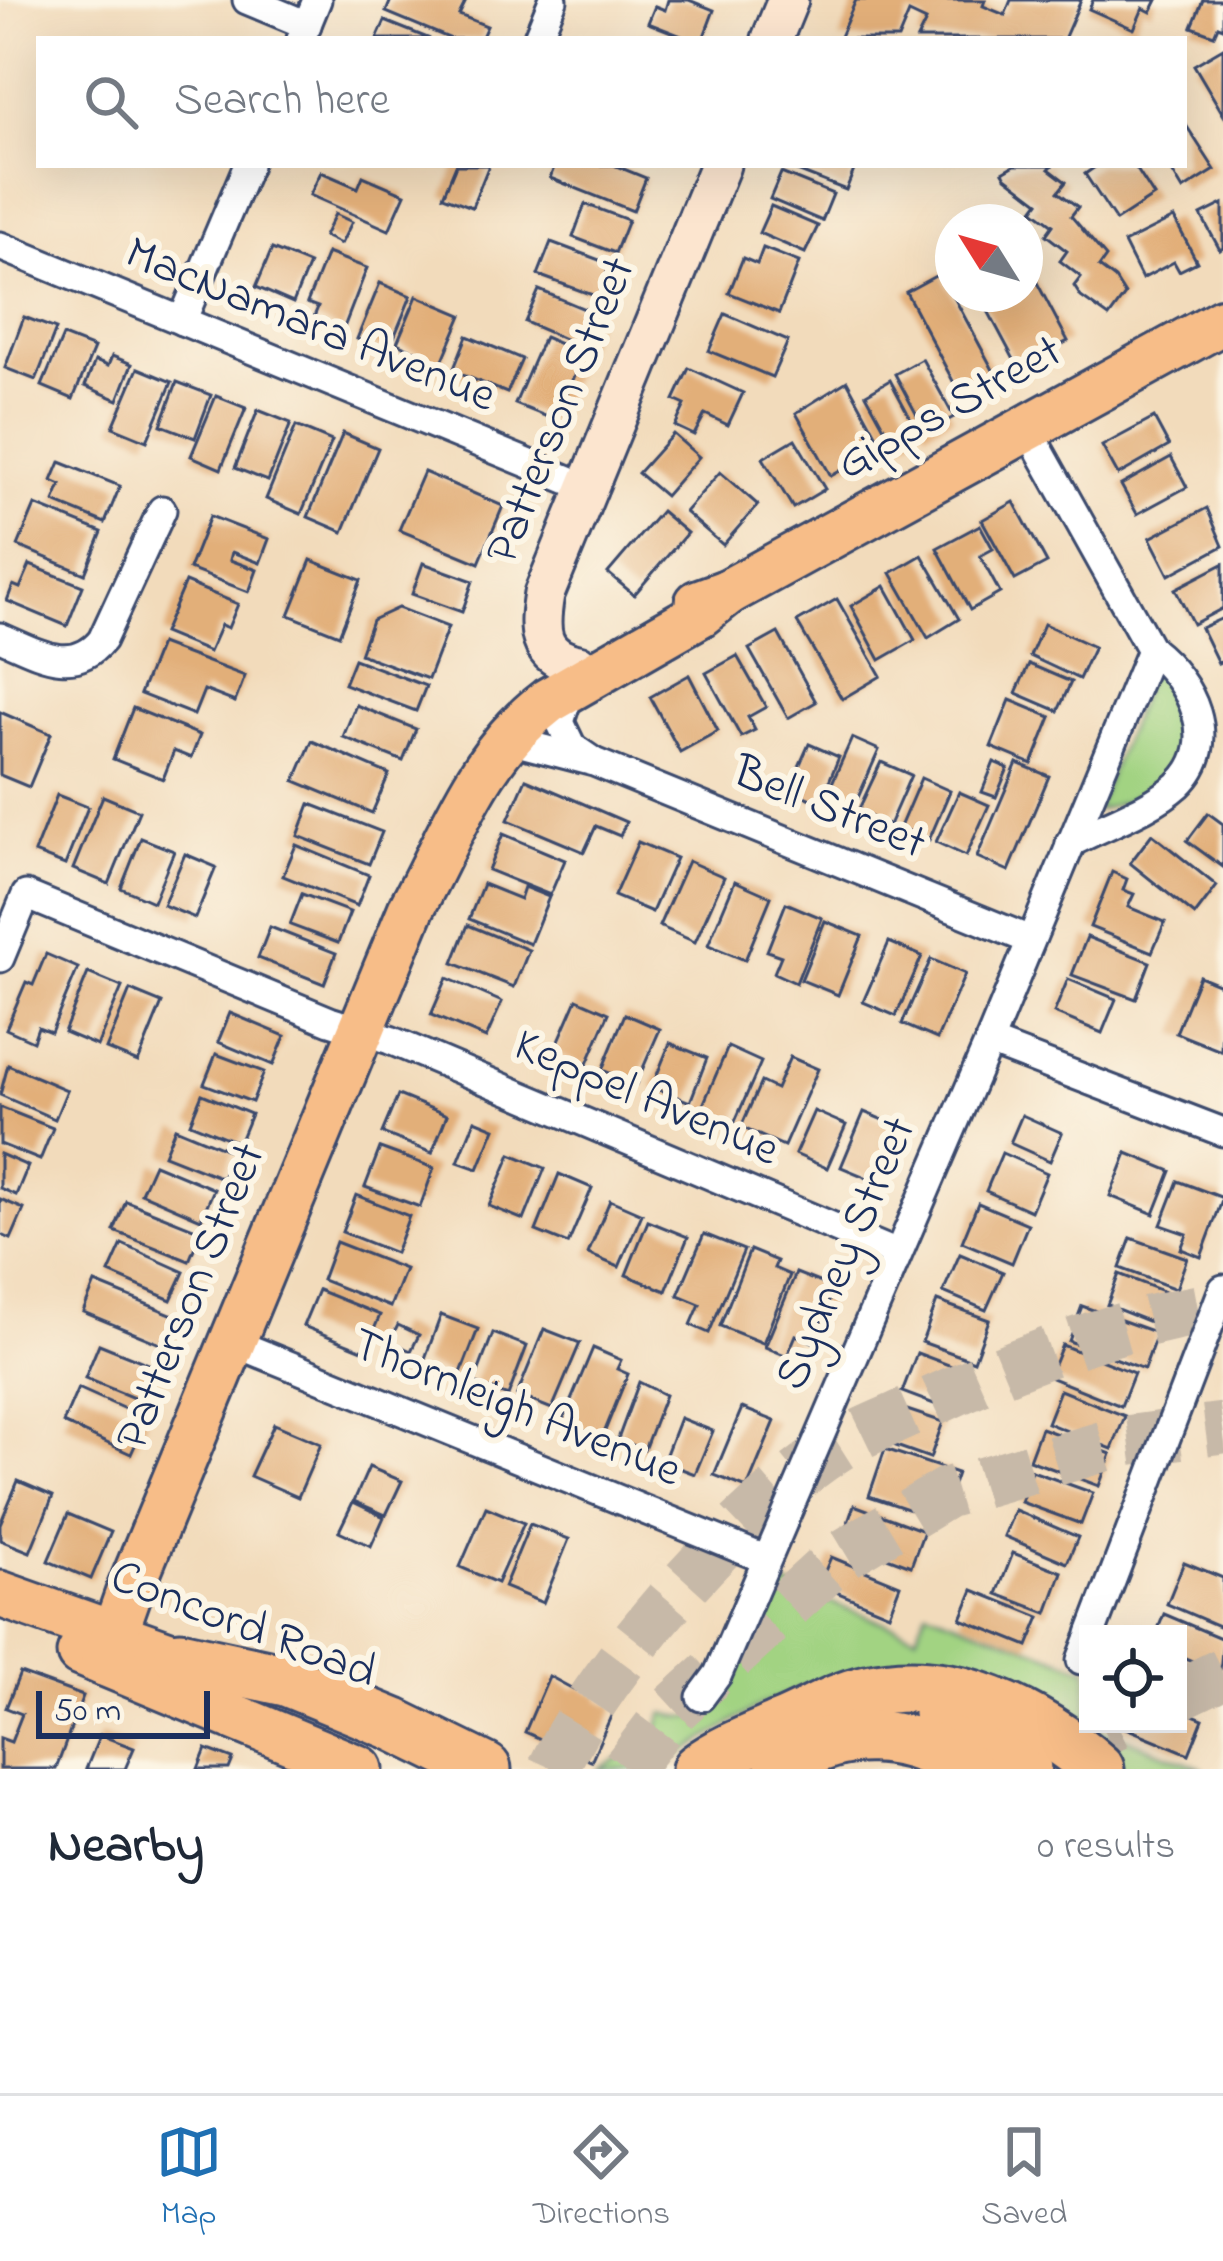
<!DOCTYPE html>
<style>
body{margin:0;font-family:"Indie Flower",sans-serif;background:#f6f6f7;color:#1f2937}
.controls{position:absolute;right:36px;bottom:36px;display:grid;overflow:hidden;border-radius:0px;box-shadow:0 12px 48px #0002}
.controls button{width:108px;height:108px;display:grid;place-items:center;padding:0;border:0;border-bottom:3px solid #e0e1e3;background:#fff;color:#1f2937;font:60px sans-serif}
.compass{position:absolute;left:935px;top:204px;width:108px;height:108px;border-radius:50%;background:#fff;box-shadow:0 12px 48px #0002;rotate:307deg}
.scale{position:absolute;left:36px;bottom:30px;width:174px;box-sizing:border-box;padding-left:12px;border:6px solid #1b2f5e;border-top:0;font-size:33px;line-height:42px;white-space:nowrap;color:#1b2f5e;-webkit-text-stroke:9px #fcf5e5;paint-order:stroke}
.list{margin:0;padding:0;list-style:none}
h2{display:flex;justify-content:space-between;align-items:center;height:156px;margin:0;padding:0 48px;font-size:51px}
h2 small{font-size:39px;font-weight:400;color:#747a83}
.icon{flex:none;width:66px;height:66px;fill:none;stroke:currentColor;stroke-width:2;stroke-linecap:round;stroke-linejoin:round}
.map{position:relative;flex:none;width:1223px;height:1769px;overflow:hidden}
.search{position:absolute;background:#fff;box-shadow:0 12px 48px #0002;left:36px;right:36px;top:36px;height:132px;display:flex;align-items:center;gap:30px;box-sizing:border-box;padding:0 42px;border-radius:0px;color:#747a83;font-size:45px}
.sheet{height:324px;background:#fff}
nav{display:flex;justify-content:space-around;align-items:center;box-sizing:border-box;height:168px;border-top:3px solid #e0e1e3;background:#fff;font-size:33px;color:#747a83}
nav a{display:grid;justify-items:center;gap:6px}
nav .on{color:#1f6fb2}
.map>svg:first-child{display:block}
.green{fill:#a2d382;stroke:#5e8170;stroke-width:3}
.building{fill:#e2af79}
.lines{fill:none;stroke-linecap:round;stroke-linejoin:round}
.highway-tunnel{stroke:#c7b9a8;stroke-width:51;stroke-dasharray:51 26;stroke-linecap:butt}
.street-casing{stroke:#3b496c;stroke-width:33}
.secondary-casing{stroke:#3b496c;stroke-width:45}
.primary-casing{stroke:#3b496c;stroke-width:51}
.highway-casing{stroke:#3b496c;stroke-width:57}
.street{stroke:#fff;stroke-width:27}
.secondary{stroke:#fce5cf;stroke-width:39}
.primary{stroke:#f7bd88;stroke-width:45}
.highway{stroke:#f7bd88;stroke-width:51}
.labels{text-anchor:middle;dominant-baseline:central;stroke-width:12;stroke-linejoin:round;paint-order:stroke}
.street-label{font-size:48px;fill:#1b2f5e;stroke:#fcf5e5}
</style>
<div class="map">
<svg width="1223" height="1769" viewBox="0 0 1223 1769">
<rect width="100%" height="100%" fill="#fcf5e5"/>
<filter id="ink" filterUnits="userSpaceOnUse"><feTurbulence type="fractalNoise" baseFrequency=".00833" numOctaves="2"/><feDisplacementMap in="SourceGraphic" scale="24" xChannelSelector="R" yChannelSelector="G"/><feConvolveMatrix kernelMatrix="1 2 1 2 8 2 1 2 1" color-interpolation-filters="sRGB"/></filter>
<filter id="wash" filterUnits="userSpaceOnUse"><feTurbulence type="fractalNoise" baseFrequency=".004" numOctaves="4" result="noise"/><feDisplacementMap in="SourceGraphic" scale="48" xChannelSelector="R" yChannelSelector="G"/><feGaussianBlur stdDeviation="2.7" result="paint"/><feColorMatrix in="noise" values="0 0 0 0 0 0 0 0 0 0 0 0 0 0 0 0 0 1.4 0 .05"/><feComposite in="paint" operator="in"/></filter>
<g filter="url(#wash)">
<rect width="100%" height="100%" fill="#f2dbbb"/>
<g class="green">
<path d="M1154 663C1164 677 1183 696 1186 712 1196 761 1137 803 1096 810Z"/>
<path d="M766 1578 916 1635 927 1610 1088 1669V1724L1204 1769H1124L1103 1747 829 1677 762 1704 672 1760 632 1769H598L651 1743 664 1713C687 1720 705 1718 721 1699Z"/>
</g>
<g id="blocks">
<g class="building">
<polygon points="391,0 458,0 465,3 459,15 487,26 481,39 451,39 386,12"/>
<polygon points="668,0 689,0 714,10 703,39 689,39 648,23 655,6 665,10"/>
<polygon points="856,0 985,0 983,6 1005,15 1011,0 1081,0 1064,39 917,39 926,21 909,13 898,39 839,39"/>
<polygon points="1093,0 1157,0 1151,12 1143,8 1134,29 1089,9"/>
<polygon points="1203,0 1223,0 1223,28 1218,26 1214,35 1192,27"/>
<polygon points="385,21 430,39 377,39"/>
<polygon points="1223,48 1223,114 1194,65"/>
<polygon points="1184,122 1215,170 1183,190 1168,165 1184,165"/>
<polygon points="456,165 489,165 472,207 443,196"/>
<polygon points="555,165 614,165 646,178 633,211 550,178"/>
<polygon points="782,165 842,165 854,170 846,190"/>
<polygon points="1015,165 1053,165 1049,169 1066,182 1058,192 1078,207 1071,216 1106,257 1099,267 1115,279 1125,295 1109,317 1081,297 1074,286 1081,277 1060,261 1067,251 1046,235 1053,225 1033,210 1039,202 1006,177 1003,172"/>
<polygon points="1098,165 1134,165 1154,196 1116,221 1085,174"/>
<polygon points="321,172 358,188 363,176 405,194 389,230 310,195"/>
<polygon points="781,173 833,194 822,221 770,199"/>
<polygon points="585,204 628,220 615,253 573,237"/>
<polygon points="1223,204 1223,248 1220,250 1201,215"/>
<polygon points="771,206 818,226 805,253 759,233"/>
<polygon points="335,214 352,222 341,244 324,236"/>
<polygon points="1174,218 1197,262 1179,271 1174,262 1142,279 1124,243"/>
<polygon points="551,242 610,264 598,297 538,275"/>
<polygon points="763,248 799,262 779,313 729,293 743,258 757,264"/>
<polygon points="272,249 309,264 293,303 256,287"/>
<polygon points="327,253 367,268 343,330 313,319 318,307 307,303"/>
<polygon points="1025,260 1068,341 1018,367 979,294 1025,294"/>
<polygon points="941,273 1000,383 964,402 906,292"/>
<polygon points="380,283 411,296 388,352 357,339"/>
<polygon points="539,290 599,315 585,348 525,322"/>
<polygon points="417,296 462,315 438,371 422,364 426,356 397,343"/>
<polygon points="725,314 788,341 772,377 709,351"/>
<polygon points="24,317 56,329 36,380 5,368"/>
<polygon points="63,336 94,348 73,399 42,386"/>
<polygon points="467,336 522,359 507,393 453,371"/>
<polygon points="544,337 583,354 555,420 515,404"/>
<polygon points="112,356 132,364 118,400 85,386 95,361 108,366"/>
<polygon points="922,359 954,417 926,432 895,374"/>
<polygon points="138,368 172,382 147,441 113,427"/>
<polygon points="689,368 743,393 728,425 705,414 694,435 675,426 685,405 674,400"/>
<polygon points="890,380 919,434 895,447 866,394"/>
<polygon points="847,381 883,447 831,476 796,413"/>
<polygon points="177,382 211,395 195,438 161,425"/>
<polygon points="216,396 246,408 221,469 191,456"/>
<polygon points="258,410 291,423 268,481 235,468"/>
<polygon points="1154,418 1169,446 1118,475 1102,446"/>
<polygon points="296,426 332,441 301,514 266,499"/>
<polygon points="343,433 378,448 343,532 308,517"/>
<polygon points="673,434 699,457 665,496 638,473"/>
<polygon points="795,439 825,489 793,508 763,458"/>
<polygon points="1171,457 1187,487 1137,514 1121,485"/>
<polygon points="60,462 120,486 105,523 54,502 61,485 52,481"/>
<polygon points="424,472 503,506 479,563 399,530"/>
<polygon points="720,472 758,505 723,545 685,512"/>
<polygon points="1014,502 1047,563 1015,580 982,520"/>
<polygon points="35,505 102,532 85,574 18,546"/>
<polygon points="1207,508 1223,546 1169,575 1150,538"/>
<polygon points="661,511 687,533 634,595 608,573"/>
<polygon points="210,516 269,539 260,563 232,552 230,560 257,570 249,592 189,569"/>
<polygon points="980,525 993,549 980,556 1000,593 970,610 937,548"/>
<polygon points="922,555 959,619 928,638 891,573"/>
<polygon points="311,560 361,580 339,635 289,615"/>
<polygon points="423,563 473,581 462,612 412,594"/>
<polygon points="1223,564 1223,608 1193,624 1175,589"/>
<polygon points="30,565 83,586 67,626 7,601 13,585 20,588"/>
<polygon points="185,582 238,604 228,628 221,625 209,652 163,633"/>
<polygon points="885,586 915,640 880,660 851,606"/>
<polygon points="837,599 881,676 842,699 797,622"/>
<polygon points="398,608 448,627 428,679 360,654 372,620"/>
<polygon points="1223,618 1223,661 1218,663 1201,628"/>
<polygon points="1044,624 1094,647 1079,679 1030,656"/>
<polygon points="778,633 816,702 788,718 749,649"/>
<polygon points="160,644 245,676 235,702 204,690 194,715 140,694"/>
<polygon points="737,656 766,707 748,717 755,730 741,737 706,673"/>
<polygon points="354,659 426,686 416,711 344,684"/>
<polygon points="1029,664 1071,682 1058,711 1016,693"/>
<polygon points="689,675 718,731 680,752 650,697"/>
<polygon points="1010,700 1051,717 1032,764 991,747"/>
<polygon points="356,705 416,729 403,761 343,737"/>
<polygon points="133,708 200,735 191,758 174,751 163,779 113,759"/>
<polygon points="0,712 51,734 29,787 0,775"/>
<polygon points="852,738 879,750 852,811 825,799"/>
<polygon points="312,741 389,774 372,813 295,781"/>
<polygon points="809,744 839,757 820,803 789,789"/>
<polygon points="881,762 911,775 889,825 858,811"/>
<polygon points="994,762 1008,768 996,797 982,792"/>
<polygon points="1017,763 1049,776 1009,871 977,857"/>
<polygon points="921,778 950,791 929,840 900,827"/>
<polygon points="526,779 626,822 620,836 596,826 584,852 508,820"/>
<polygon points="959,792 989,805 966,856 936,842"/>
<polygon points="57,795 88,807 65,865 34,853"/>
<polygon points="103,796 139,811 109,884 73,869"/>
<polygon points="310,804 382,832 369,864 298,836"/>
<polygon points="1208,813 1223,824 1223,867 1187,841"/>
<polygon points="503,834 565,860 550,895 488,870"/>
<polygon points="1152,834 1217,886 1195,915 1130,863"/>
<polygon points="141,838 174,851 153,902 121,888"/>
<polygon points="638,842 676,858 652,912 614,896"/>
<polygon points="296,845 369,875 357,906 283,876"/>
<polygon points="185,854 216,867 195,918 163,905"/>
<polygon points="688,861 724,877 695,942 659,926"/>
<polygon points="1112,872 1127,879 1123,890 1134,894 1128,907 1165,922 1152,952 1090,927"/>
<polygon points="735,881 771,897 745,960 708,945"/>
<polygon points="483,884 520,899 524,887 549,897 530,944 469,919"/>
<polygon points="302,894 350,912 338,943 290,925"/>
<polygon points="786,903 822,918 796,983 774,973 781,956 767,951"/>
<polygon points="825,921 862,936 838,995 801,980"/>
<polygon points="468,925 529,950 514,987 453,963"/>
<polygon points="270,927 336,953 324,984 258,958"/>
<polygon points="1087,937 1150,962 1136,999 1072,975"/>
<polygon points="889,942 922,956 896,1016 863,1002"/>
<polygon points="46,954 78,968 51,1032 38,1027 33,1041 6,1029 26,982 33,985"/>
<polygon points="931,959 965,974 937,1039 902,1024"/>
<polygon points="88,973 122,987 97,1046 64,1032"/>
<polygon points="1199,976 1223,986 1221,1051 1176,1033"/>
<polygon points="447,978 502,1002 486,1038 431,1015"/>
<polygon points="1068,979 1116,999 1102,1033 1054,1013"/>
<polygon points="130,990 162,1003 138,1062 106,1049"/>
<polygon points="577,999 609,1013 586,1066 554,1052"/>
<polygon points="230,1013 285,1036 273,1065 218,1042"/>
<polygon points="625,1014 660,1029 636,1084 602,1070"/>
<polygon points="670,1043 707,1058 690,1102 652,1087"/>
<polygon points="728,1047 761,1062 733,1126 700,1112"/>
<polygon points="216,1054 264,1072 252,1102 204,1084"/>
<polygon points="790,1057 818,1069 784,1146 741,1127 761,1082 776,1089"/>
<polygon points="8,1065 67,1090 55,1119 0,1095"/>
<polygon points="202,1094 251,1114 239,1143 190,1123"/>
<polygon points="398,1095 447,1115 432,1153 382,1133"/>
<polygon points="0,1107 53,1128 40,1160 0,1144"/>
<polygon points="814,1111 846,1125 827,1168 795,1154"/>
<polygon points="864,1112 900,1127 877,1182 841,1167"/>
<polygon points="1022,1115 1062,1133 1050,1161 1010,1143"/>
<polygon points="475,1120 495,1128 478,1169 458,1162"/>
<polygon points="175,1128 233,1152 222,1178 164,1155"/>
<polygon points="380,1148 434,1168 420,1207 365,1187"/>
<polygon points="1002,1153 1047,1173 1031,1211 986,1191"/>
<polygon points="1127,1153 1171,1171 1154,1214 1110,1196"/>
<polygon points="0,1154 28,1166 16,1195 0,1188"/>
<polygon points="511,1154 545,1168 524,1220 489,1206"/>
<polygon points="154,1164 214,1189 201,1219 141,1193"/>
<polygon points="559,1174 592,1188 568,1244 536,1231"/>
<polygon points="1178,1181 1223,1198 1201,1257 1181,1249 1187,1234 1161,1225"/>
<polygon points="356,1195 409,1216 395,1253 342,1232"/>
<polygon points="0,1199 24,1209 11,1239 0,1234"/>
<polygon points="610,1200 642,1214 619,1267 588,1254"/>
<polygon points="126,1201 201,1231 189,1261 114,1231"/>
<polygon points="978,1203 1028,1224 1012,1263 962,1242"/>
<polygon points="648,1221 688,1237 666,1291 626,1275"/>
<polygon points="704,1234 744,1250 709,1333 691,1325 700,1304 678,1295"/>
<polygon points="1131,1238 1187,1258 1176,1289 1120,1268"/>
<polygon points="336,1242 405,1269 390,1307 322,1280"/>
<polygon points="122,1244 184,1272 171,1300 109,1273"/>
<polygon points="750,1250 777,1261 774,1268 790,1275 763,1343 720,1326"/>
<polygon points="960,1254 1003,1272 986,1310 943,1292"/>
<polygon points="796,1273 834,1288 813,1342 796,1335 787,1356 765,1347"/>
<polygon points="1119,1274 1173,1295 1160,1326 1107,1305"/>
<polygon points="95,1283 176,1316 165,1346 83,1312"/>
<polygon points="318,1290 380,1315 365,1351 303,1326"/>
<polygon points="937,1301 989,1320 974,1361 922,1342"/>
<polygon points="1082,1306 1157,1333 1144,1369 1069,1341"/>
<polygon points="441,1315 478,1329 459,1378 423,1364"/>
<polygon points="398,1325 419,1335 411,1351 390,1341"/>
<polygon points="544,1329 580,1343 552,1409 517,1395"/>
<polygon points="493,1333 527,1346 508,1396 474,1383"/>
<polygon points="99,1344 156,1367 141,1401 85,1378"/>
<polygon points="1062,1345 1134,1373 1121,1406 1049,1377"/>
<polygon points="593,1348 621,1360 617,1369 628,1374 602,1438 562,1422"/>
<polygon points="917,1353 957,1368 942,1407 902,1392"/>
<polygon points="639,1382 665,1395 644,1450 618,1439"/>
<polygon points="78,1388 147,1419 131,1454 63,1423"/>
<polygon points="1060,1390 1125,1416 1112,1449 1047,1423"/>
<polygon points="895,1406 943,1422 930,1458 882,1441"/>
<polygon points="742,1408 775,1421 747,1488 714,1475"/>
<polygon points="680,1418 713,1431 695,1474 663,1462"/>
<polygon points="274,1424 321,1444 298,1497 250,1476"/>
<polygon points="1041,1428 1111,1454 1099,1486 1029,1460"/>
<polygon points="885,1449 957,1473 941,1520 869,1496"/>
<polygon points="369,1467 402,1481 386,1515 354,1501"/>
<polygon points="1032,1471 1093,1493 1081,1524 1021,1502"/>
<polygon points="18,1481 53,1496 30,1552 0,1540 0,1524"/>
<polygon points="353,1502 384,1517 371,1546 339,1531"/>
<polygon points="854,1505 924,1531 911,1566 842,1540"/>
<polygon points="486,1507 524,1523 497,1583 460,1567"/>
<polygon points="1015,1510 1078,1537 1067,1563 1004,1536"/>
<polygon points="68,1514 111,1532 91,1579 48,1561"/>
<polygon points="530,1524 569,1539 543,1603 504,1587"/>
<polygon points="1013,1553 1062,1572 1047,1613 997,1594"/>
<polygon points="831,1557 900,1585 889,1614 819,1585"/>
<polygon points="1184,1562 1223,1578 1223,1628 1167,1604"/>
<polygon points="973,1590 1040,1617 1028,1646 961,1619"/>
<polygon points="1164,1614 1223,1639 1220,1673 1178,1655 1178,1634 1156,1634"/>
<polygon points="1178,1662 1204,1672 1191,1704 1178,1699"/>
<polygon points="20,1673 83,1696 56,1769 0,1769 0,1738 11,1742 22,1714 6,1708"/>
<polygon points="549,1676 575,1690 577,1686 600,1696 599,1700 615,1707 591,1761 577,1755 575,1761 549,1749 552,1744 525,1732"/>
<polygon points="1178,1709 1203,1719 1189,1754 1116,1724 1178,1724"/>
<polygon points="100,1735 134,1748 125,1769 86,1769"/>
<polygon points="206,1749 233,1759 229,1769 198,1769"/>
</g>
</g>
</g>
<g filter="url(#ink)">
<use href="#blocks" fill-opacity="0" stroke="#3b496c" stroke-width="3"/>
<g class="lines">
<g class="highway-tunnel">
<polyline points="1178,1695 1223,1673"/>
<polyline points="1034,1764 1117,1724"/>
<path d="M553 1769C602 1664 742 1507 840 1445 863 1431 890 1421 914 1410 1012 1363 1115 1322 1223 1306"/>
<polyline points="627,1769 669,1713 838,1558 946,1493 1118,1442 1223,1428"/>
</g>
<defs>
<g id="street">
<polyline points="247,0 307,25"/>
<polyline points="301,39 317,0"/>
<polyline points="537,39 553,0"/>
<polyline points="0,246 586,487"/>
<polyline points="182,321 248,165"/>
<path d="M0 637C36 652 73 676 102 640L162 510"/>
<polyline points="571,688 560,722 572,747 591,760"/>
<polyline points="505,739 594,762 1030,940"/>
<path d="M1070 843C1104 825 1150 810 1178 785 1223 742 1191 681 1151 650"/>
<polyline points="0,958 26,895 330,1021 390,1040 895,1253"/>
<polyline points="989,1042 1223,1132"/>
<polyline points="232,1342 765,1559"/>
<polyline points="1091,1634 1223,1289"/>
<polyline points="1081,1660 1088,1642"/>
<polyline points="701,1697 718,1674 989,1042 1151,650 1027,428"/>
</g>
<g id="secondary">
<polyline points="772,39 788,0"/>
<path d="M578 665C537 657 538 629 544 594L720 165"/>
</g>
<g id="primary">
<polyline points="698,603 728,592 1223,321"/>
<polyline points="0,1594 214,1670"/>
<polyline points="80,1653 360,1769"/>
<path d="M104 1663 129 1592 412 907C453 832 478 754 548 701L700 614 728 592"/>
</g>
<g id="highway">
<polyline points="180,1657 286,1680 393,1724 485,1769"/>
<path d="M939 1713C973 1725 1000 1743 1025 1769"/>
<path d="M698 1769C724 1750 751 1740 781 1727 810 1715 836 1698 867 1691 950 1671 1038 1715 1098 1769"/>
<path d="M781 1769C837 1722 908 1730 966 1769"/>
</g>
</defs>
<use href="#street" class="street-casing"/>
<use href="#secondary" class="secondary-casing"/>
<use href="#primary" class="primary-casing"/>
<use href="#highway" class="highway-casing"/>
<use href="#street" class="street"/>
<use href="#secondary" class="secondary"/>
<use href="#primary" class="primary"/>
<use href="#highway" class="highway"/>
</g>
</g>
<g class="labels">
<g class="street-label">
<text transform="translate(310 326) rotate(22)">MacNamara Avenue</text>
<text transform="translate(950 409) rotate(-29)">Gipps Street</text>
<text transform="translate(562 411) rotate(-68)">Patterson Street</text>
<text transform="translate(829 809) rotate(22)">Bell Street</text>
<text transform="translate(646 1099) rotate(23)">Keppel Avenue</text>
<text transform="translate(847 1254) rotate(-67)">Sydney Street</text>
<text transform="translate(192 1297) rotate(-68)">Patterson Street</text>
<text transform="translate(516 1409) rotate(22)">Thornleigh Avenue</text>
<text transform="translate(243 1626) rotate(21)">Concord Road</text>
</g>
</g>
</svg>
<div class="controls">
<button><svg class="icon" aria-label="locate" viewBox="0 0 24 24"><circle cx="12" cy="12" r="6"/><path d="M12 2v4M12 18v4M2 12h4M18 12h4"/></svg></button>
</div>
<svg class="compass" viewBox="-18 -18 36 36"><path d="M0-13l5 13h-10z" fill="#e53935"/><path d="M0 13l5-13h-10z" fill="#747a83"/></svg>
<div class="scale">50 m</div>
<div class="search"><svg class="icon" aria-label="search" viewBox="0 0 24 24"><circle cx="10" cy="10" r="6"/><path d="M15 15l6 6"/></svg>Search here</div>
</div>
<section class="sheet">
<h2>Nearby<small>0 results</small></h2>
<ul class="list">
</ul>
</section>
<nav>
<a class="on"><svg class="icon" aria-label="map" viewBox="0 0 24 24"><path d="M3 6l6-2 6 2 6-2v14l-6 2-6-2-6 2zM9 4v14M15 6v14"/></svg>Map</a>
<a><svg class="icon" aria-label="directions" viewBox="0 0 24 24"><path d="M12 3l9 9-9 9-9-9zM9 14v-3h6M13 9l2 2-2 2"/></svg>Directions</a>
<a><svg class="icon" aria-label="saved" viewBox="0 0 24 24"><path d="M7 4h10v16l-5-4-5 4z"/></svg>Saved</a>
</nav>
